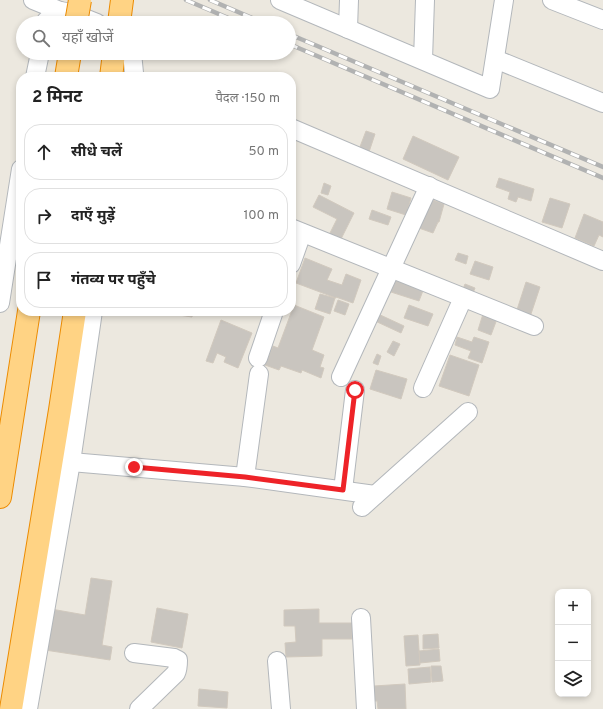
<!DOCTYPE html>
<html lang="hi">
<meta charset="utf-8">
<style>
body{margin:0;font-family:Overpass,"Noto Sans Devanagari",sans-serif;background:#f6f6f6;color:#222}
.controls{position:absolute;right:12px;bottom:12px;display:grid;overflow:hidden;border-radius:8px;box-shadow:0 2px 6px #0003}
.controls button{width:36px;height:36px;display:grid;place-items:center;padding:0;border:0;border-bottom:1px solid #e0e0e0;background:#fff;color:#222;font:20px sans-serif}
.stop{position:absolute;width:12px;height:12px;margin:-9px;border:3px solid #ee2328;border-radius:50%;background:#fff}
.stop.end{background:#ee2328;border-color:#fff;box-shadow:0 1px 4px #0008}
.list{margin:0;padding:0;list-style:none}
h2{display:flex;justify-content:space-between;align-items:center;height:52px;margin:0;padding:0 16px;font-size:17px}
h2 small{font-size:13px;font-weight:400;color:#767676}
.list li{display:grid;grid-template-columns:26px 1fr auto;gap:12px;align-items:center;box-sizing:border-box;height:56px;margin:0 8px 8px;padding:0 8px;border:1px solid #e0e0e0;border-radius:16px}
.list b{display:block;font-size:15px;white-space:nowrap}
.list em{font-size:13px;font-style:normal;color:#767676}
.icon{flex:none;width:22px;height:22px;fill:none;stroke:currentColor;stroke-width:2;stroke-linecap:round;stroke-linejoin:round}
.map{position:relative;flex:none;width:603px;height:709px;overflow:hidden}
.search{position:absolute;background:#fff;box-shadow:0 2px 6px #0003;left:16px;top:16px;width:280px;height:44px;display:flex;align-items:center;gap:10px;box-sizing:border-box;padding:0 14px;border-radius:22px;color:#767676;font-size:15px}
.panel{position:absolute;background:#fff;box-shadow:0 2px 6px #0003;left:16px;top:72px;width:280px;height:244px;border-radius:16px}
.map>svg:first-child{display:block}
.building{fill:#c9c5bf;stroke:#d1c9be}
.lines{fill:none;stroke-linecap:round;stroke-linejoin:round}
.minor-casing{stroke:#b3b7bb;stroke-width:20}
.highway-casing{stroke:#ec8b00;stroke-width:24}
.minor{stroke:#fff;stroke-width:18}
.highway{stroke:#ffd384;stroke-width:22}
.rail-casing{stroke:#b1b2b2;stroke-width:4.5}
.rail{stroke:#fff;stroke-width:3;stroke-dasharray:9;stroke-linecap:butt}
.highway-bridge-casing{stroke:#ec8b00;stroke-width:24;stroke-linecap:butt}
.highway-bridge{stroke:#ffd384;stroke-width:22}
.route{stroke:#ee2328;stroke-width:5}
</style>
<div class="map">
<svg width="603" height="709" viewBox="0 0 603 709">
<rect width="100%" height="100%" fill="#ece8df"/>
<g class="building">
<polygon points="366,131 375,134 368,155 358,152"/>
<polygon points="413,136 459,157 448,180 403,159"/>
<polygon points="499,178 534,189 531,201 518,197 516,202 508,199 510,192 496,187"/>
<polygon points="324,183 331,186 328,195 321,193"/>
<polygon points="392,192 411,198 406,215 387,209"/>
<polygon points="319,195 354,213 340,241 329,235 337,219 313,207"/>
<polygon points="427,198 444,204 439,222 438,222 433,233 416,227"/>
<polygon points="550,198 570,204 562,228 542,222"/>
<polygon points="372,210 391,217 388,225 369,219"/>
<polygon points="584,214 603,222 603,237 599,235 594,246 575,238"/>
<polygon points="458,253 468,256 466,264 455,260"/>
<polygon points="305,258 332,269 327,280 342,285 346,274 361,280 353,303 336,297 336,298 296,283"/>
<polygon points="475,261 493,267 489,280 470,274"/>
<polygon points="395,279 424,288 419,301 391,292"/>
<polygon points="526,282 540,287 529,320 515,316"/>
<polygon points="465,284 475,288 471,298 461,294"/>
<polygon points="320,294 335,298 330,314 315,309"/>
<polygon points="338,300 349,304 345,315 334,311"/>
<polygon points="294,305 324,317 312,350 324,355 320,367 324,368 321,378 302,370 301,373 281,366 279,370 265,365 273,346 278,348"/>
<polygon points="409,305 433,314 428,326 404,318"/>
<polygon points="180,311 193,311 192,317 179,315"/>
<polygon points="376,313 404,326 401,333 373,320"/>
<polygon points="483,314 497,319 491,335 478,330"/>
<polygon points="221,320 252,333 238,368 224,362 226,357 217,353 213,363 206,361"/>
<polygon points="457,337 472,342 474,337 489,342 482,363 468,358 471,351 455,345"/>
<polygon points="393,341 400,344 394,356 387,352"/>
<polygon points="377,354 381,356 378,365 373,363"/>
<polygon points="450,355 479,365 469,396 439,386"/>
<polygon points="376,370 407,379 401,399 370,389"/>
<polygon points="91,578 112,581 102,645 112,647 110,660 45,650 51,609 85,615"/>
<polygon points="157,608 188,614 182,648 151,642"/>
<polygon points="319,609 319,623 352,623 352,639 322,639 322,656 286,657 285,643 296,642 295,626 284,626 284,610"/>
<polygon points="438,634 439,648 423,649 423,635"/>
<polygon points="418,635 420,665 406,666 404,636"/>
<polygon points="439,649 440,661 420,663 419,651"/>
<polygon points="431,666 441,666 443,681 432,682"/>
<polygon points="430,667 431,682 409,684 408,669"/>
<polygon points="405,684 406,709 378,709 377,701 375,701 374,686"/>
<polygon points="199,689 228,692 227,708 198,706"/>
</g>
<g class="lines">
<defs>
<g id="minor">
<polyline points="33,0 60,11"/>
<polyline points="280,0 490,89 504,0"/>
<polyline points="552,0 603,20"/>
<polyline points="45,23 46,21 53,14 60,11 72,13 97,23"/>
<polyline points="348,29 349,0"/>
<polyline points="132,53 134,73 134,77"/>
<polyline points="495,59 603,103"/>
<polyline points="423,60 425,0"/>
<polyline points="35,77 40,53"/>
<polyline points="291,128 603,261"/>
<polyline points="291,228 534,326"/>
<polyline points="291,264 302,233"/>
<polyline points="0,303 21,169"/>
<polyline points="258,358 274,311"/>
<polyline points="341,377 429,186"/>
<polyline points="423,388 463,298"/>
<polyline points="71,462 245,477 375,495"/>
<polyline points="245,477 259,374"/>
<polyline points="343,490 355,390"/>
<polyline points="362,507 468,412"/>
<polyline points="361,618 366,709"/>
<path d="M134 653 174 658 178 660C178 665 178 669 176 673L139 709"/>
<polyline points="277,661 281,709"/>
<polyline points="28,709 71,462 93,311"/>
</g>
<g id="highway">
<polyline points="119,23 122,0"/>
<polyline points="66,77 70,53"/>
<polyline points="111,77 114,53"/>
<polyline points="0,497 29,311"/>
<polyline points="11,709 60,410 75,311"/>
</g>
</defs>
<use href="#minor" class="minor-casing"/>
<use href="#highway" class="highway-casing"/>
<use href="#minor" class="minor"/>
<use href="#highway" class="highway"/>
<defs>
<g id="rail">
<polyline points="186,0 240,23"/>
<polyline points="210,0 264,23"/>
<polyline points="289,34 603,167"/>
<polyline points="289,44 603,178"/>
</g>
</defs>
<use href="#rail" class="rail-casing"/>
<use href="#rail" class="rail"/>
<defs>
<polyline id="highway-bridge" points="76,23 80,0"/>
</defs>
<use href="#highway-bridge" class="highway-bridge-casing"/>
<use href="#highway-bridge" class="highway-bridge"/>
</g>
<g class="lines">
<polyline class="route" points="134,467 245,477 343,490 355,390"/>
</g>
</svg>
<div class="controls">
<button>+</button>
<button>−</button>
<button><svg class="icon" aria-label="layers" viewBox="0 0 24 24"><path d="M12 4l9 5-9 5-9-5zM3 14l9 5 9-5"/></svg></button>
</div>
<div class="stop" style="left:355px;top:390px"></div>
<div class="stop end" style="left:134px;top:467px"></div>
<div class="search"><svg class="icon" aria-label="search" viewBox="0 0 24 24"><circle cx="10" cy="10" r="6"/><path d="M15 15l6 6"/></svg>यहाँ खोजें</div>
<section class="panel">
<h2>2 मिनट<small>पैदल · 150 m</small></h2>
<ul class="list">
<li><svg class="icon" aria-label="ahead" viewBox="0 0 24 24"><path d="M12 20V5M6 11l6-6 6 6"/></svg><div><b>सीधे चलें</b></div><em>50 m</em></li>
<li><svg class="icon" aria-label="right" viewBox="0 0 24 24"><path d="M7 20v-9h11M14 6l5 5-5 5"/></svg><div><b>दाएँ मुड़ें</b></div><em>100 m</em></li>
<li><svg class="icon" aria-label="arrive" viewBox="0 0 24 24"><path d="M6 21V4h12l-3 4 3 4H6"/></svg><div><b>गंतव्य पर पहुँचे</b></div></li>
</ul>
</section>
</div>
